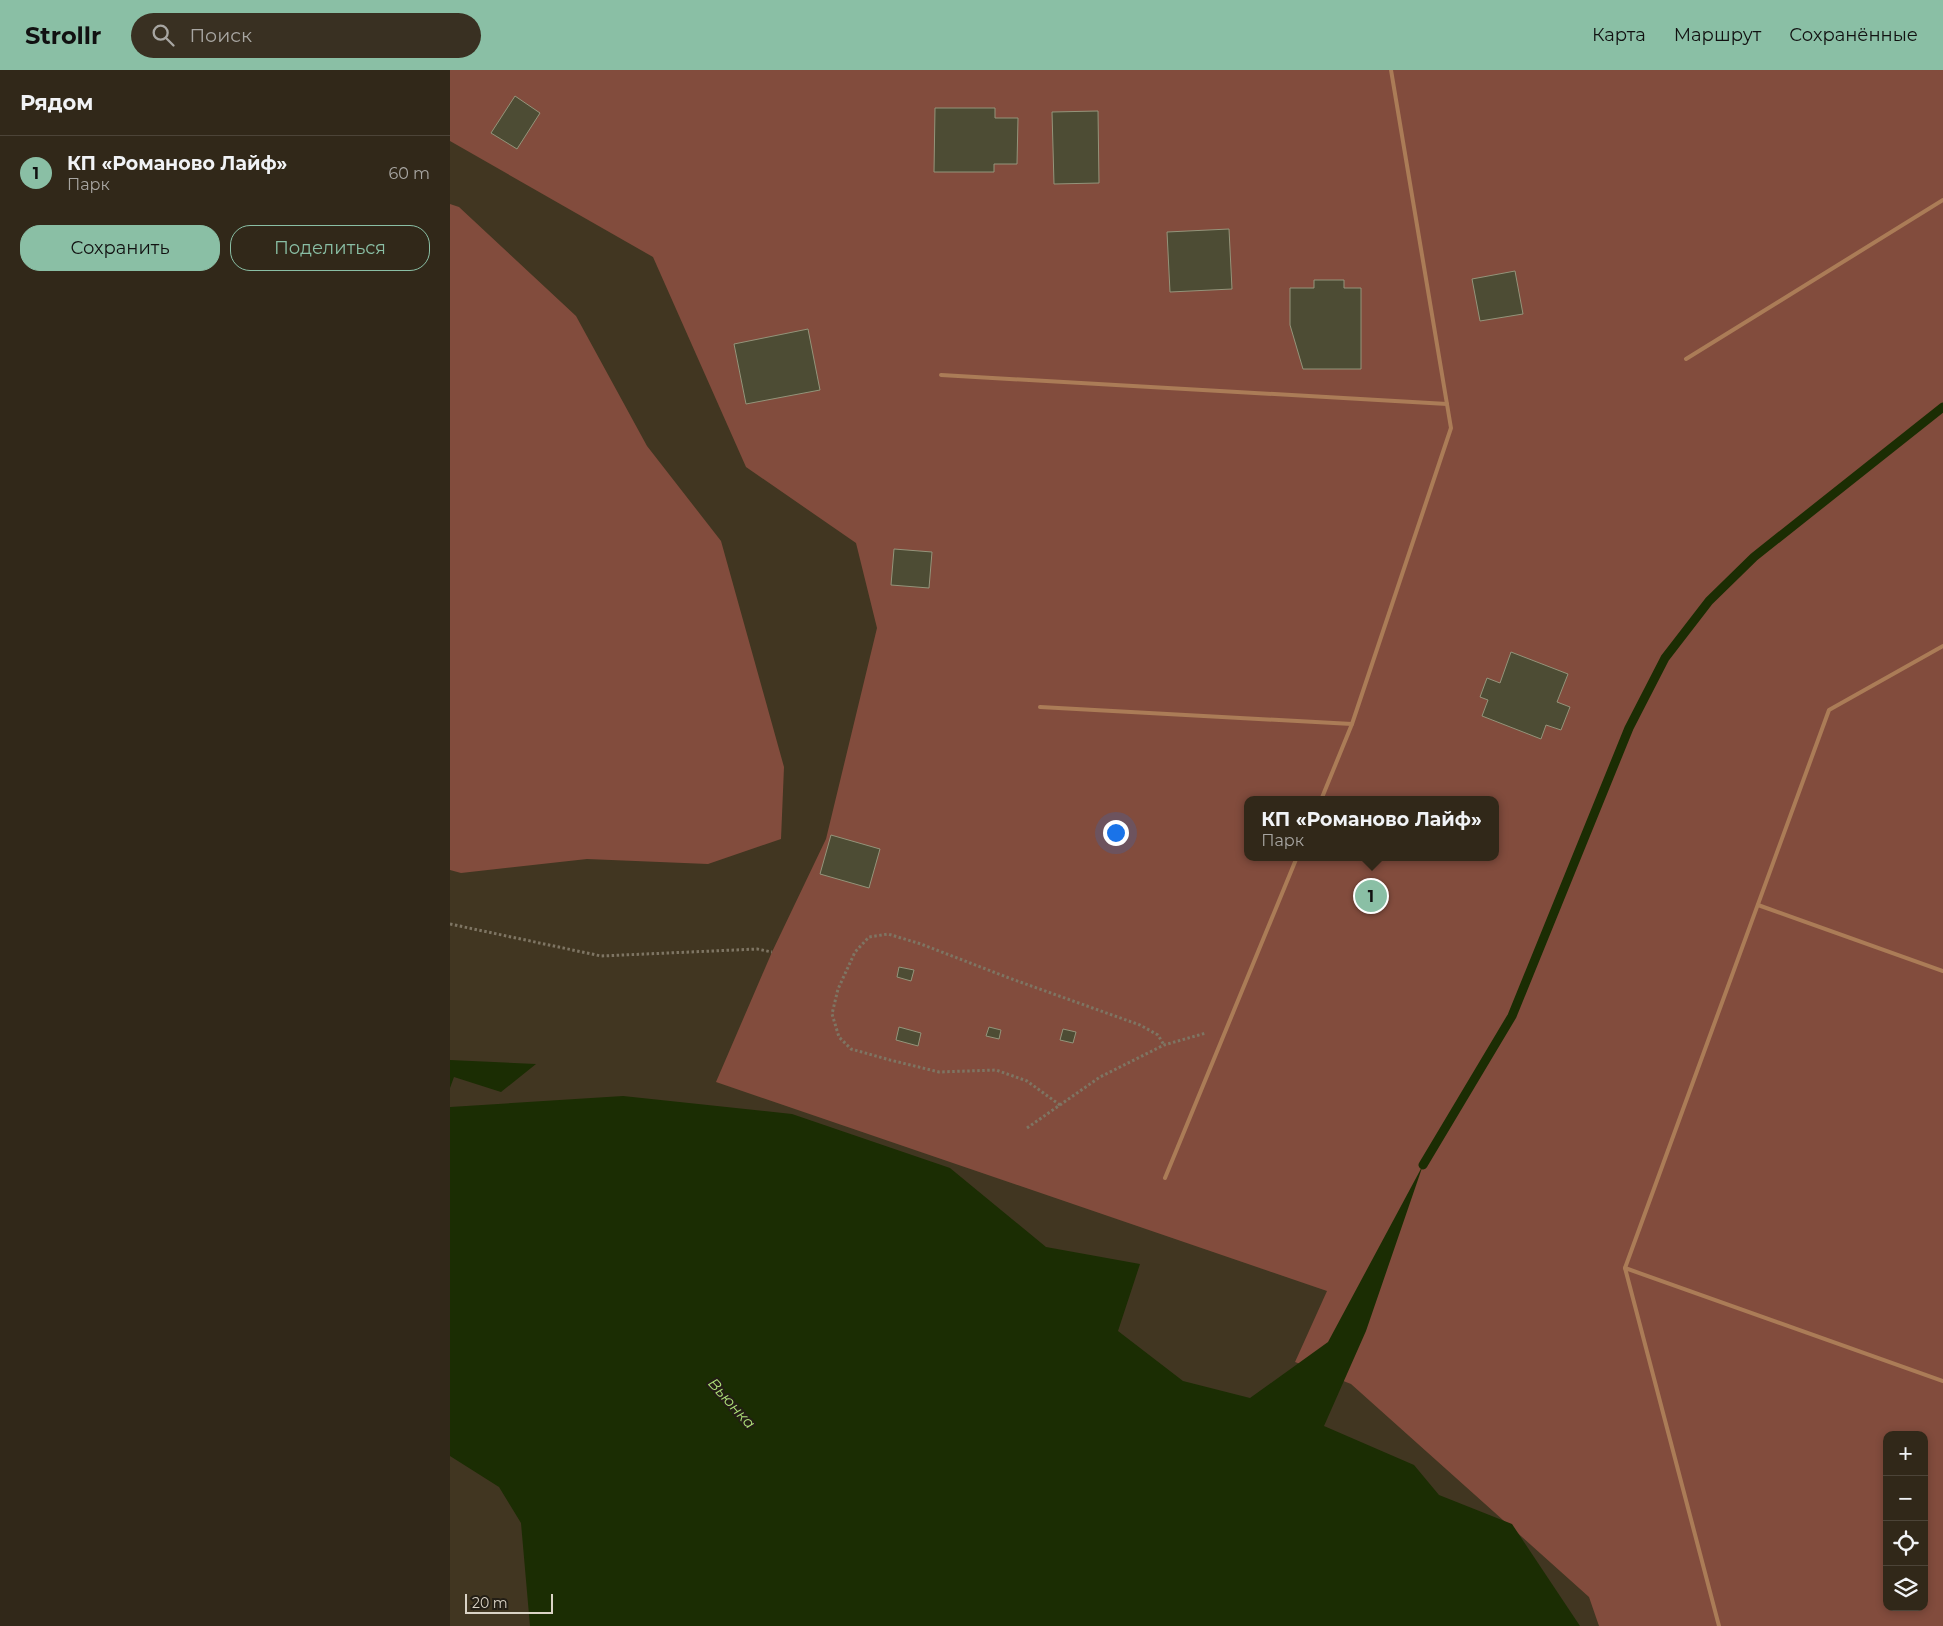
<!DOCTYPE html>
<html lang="ru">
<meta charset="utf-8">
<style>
body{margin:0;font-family:Montserrat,sans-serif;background:#393022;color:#f1f3f6}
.controls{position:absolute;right:15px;bottom:15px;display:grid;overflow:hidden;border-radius:10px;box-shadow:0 2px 8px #0003}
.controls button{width:45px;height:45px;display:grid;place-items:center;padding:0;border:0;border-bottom:1px solid #4c4438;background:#312819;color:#f1f3f6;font:25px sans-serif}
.scale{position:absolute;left:15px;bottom:12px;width:88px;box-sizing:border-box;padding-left:5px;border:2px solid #dad3c6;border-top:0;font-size:14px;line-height:18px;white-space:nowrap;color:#dad3c6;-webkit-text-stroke:4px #231e15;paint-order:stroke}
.you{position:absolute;left:665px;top:762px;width:18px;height:18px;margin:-12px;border:4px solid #fff;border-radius:50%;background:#1a73e8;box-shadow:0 0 0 8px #1a73e833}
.badge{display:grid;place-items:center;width:32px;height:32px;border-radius:50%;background:#8abfa5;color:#111;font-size:16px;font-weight:700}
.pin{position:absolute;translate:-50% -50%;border:2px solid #fff;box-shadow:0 1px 5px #0006}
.popup{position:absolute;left:794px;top:726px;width:255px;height:65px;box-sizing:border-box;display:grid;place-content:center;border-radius:10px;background:#312819;filter:drop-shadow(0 1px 4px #0005);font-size:16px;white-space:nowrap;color:#a8a6a2}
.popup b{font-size:19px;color:#f1f3f6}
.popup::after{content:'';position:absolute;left:50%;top:100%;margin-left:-10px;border:10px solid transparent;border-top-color:#312819}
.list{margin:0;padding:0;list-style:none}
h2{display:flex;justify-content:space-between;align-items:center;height:65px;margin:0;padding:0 20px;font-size:21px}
h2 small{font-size:16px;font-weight:400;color:#a8a6a2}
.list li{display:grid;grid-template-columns:32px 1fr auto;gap:15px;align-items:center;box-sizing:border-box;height:75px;padding:0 20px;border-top:1px solid #4c4438}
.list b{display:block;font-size:19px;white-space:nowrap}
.list p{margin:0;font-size:16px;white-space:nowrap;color:#a8a6a2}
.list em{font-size:16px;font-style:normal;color:#a8a6a2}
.actions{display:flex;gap:10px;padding:15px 20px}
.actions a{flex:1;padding:11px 0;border:1px solid #8abfa5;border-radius:20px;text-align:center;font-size:18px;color:#8abfa5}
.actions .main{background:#8abfa5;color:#111}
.icon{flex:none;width:28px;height:28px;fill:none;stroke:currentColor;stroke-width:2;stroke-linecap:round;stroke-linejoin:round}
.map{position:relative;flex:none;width:1493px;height:1556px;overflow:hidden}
header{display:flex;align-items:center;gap:30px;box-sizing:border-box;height:70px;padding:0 25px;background:#8abfa5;color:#111}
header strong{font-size:24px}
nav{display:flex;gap:28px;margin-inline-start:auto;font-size:18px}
.search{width:350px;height:45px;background:#393022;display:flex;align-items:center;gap:12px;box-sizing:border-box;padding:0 18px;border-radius:28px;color:#a8a6a2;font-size:19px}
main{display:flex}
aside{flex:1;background:#312819}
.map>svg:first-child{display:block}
.green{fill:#824c3d;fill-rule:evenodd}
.water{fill:#1b2d03}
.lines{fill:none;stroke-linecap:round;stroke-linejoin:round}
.stream{stroke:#1b2d03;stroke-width:9}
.building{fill:#4d4c34;stroke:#94947a}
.path{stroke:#7e7563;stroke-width:3;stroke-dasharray:2.5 2.5;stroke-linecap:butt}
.lane{stroke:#ab7c57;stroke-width:4}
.labels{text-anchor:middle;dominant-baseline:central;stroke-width:4;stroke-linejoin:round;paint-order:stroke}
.water-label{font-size:15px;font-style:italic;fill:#afe179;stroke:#231e15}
</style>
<header>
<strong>Strollr</strong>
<div class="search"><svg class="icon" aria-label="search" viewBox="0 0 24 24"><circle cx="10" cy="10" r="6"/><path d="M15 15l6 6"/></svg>Поиск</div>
<nav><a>Карта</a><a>Маршрут</a><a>Сохранённые</a></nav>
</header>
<main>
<aside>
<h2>Рядом<small></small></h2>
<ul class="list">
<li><span class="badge">1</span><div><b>КП «Романово Лайф»</b><p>Парк</p></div><em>60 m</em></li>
</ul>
<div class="actions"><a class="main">Сохранить</a><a>Поделиться</a></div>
</aside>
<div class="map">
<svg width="1493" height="1556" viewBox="0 0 1493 1556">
<rect width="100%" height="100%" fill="#413621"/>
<g class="green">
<path d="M0 0H1493V1556H1149L1139 1527 901 1314 845 1292 877 1221 266 1012 322 882 376 769 427 558 406 473 296 397 203 187 0 71ZM797 730H1045V787H797ZM1437 1365H1474V1537H1437Z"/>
<polygon points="0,134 9,137 126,246 197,376 271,471 334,697 331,769 258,794 137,789 11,803 0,800"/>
</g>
<g class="water">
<polygon points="0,990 86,994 51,1022 4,1007 0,1018"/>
<polygon points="173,1026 342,1044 500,1098 596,1177 690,1194 668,1261 733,1311 800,1328 878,1272 973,1095 916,1261 874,1356 964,1395 989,1425 1062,1454 1130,1556 80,1556 71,1453 49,1417 0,1386 0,1037"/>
</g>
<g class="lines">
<polyline class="stream" points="973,1095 1062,946 1179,658 1215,588 1259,531 1304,487 1493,337"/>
</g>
<g class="building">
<polygon points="65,26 90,43 67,79 41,63"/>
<polygon points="485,38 545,38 545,48 568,48 567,94 544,94 544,102 484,102"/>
<polygon points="648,41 649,113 604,114 602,42"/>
<polygon points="779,159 782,219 720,222 717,162"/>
<polygon points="1065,201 1073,244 1030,251 1022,209"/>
<polygon points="864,210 894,210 894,218 911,218 911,299 853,299 840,255 840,218 864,218"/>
<polygon points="358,259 370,320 296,334 284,274"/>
<polygon points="444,479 482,482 479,518 441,515"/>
<polygon points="1061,582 1118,604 1107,632 1120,637 1111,660 1096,655 1091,669 1032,646 1038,630 1030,627 1037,608 1050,613"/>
<polygon points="381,765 430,779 419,818 370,804"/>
<polygon points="449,897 464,900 461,911 447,907"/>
<polygon points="449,957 471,963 468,976 446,970"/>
<polygon points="539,957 551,960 549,969 536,966"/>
<polygon points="613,959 626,962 623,973 610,970"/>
</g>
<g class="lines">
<g class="path">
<polyline points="0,854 151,886 307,879 322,882"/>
<polyline points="610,1035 577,1011 546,1000 489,1002 440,990 401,979 389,967 382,944 388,919 405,882 419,867 438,864 471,874 559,908 690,955 708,965 714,975"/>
<polyline points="577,1058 650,1007 714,975 756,963"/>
</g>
<g class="lane">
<polyline points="1236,289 1493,130"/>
<polyline points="491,305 997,334"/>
<polyline points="1493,576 1379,640 1175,1198 1493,1311"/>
<polyline points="590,637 902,654"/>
<polyline points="871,730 902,654 1001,358 941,0"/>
<polyline points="1308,835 1493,901"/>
<polyline points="715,1108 847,787"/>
<polyline points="1175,1198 1269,1556"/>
</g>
</g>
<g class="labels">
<g class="water-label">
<text transform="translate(282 1333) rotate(48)">Вьюнка</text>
</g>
</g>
</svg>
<div class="controls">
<button>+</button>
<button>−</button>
<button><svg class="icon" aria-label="locate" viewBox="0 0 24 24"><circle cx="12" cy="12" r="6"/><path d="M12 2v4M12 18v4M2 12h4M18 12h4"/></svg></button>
<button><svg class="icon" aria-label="layers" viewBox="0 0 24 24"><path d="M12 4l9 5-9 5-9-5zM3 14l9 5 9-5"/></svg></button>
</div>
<div class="scale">20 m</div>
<div class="you"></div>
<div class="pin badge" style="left:921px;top:826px">1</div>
<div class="popup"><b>КП «Романово Лайф»</b>Парк</div>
</div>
</main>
